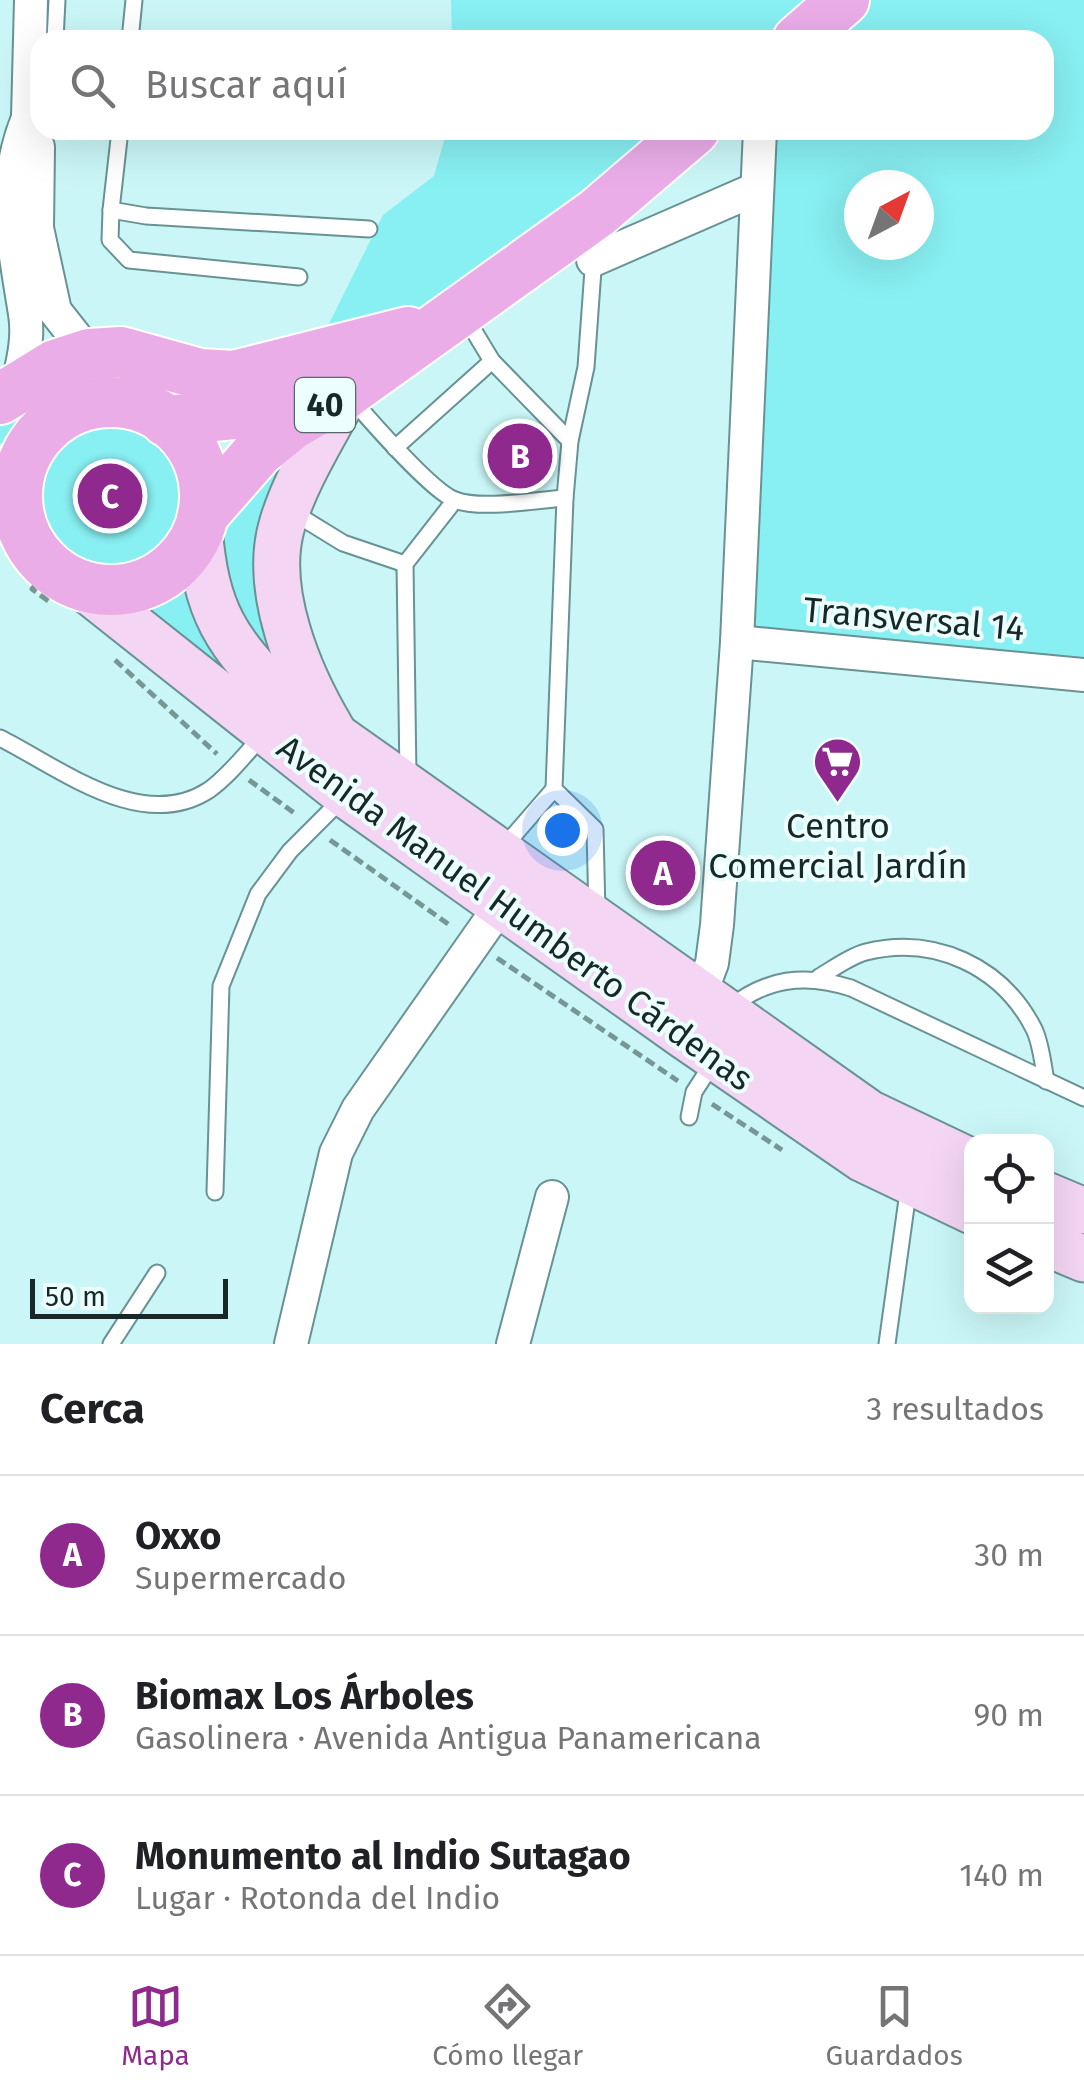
<!DOCTYPE html>
<html lang="es">
<meta charset="utf-8">
<style>
body{margin:0;font-family:"Fira Sans",sans-serif;background:#f6f6f6;color:#202124}
.controls{position:absolute;right:30px;bottom:30px;display:grid;overflow:hidden;border-radius:20px;box-shadow:0 10px 40px #0002}
.controls button{width:90px;height:90px;display:grid;place-items:center;padding:0;border:0;border-bottom:2px solid #e0e0e0;background:#fff;color:#202124;font:50px sans-serif}
.compass{position:absolute;left:844px;top:170px;width:90px;height:90px;border-radius:50%;background:#fff;box-shadow:0 10px 40px #0002;rotate:41deg}
.scale{position:absolute;left:30px;bottom:25px;width:198px;box-sizing:border-box;padding-left:10px;border:5px solid #172828;border-top:0;font-size:28px;line-height:35px;white-space:nowrap;color:#172828;-webkit-text-stroke:8px #ecfefe;paint-order:stroke}
.you{position:absolute;left:562px;top:830px;width:35px;height:35px;margin:-25px;border:8px solid #fff;border-radius:50%;background:#1a73e8;box-shadow:0 0 0 15px #1a73e833}
.badge{display:grid;place-items:center;width:65px;height:65px;border-radius:50%;background:#8f298e;color:#fff;font-size:32px;font-weight:700}
.pin{position:absolute;translate:-50% -50%;border:5px solid #fff;box-shadow:0 2px 10px #0006}
.list{margin:0;padding:0;list-style:none}
h2{display:flex;justify-content:space-between;align-items:center;height:130px;margin:0;padding:0 40px;font-size:42px}
h2 small{font-size:32px;font-weight:400;color:#757577}
.list li{display:grid;grid-template-columns:65px 1fr auto;gap:30px;align-items:center;box-sizing:border-box;height:160px;padding:0 40px;border-top:2px solid #e0e0e0}
.list b{display:block;font-size:38px;white-space:nowrap}
.list p{margin:0;font-size:32px;white-space:nowrap;color:#757577}
.list em{font-size:32px;font-style:normal;color:#757577}
.icon{flex:none;width:55px;height:55px;fill:none;stroke:currentColor;stroke-width:2;stroke-linecap:round;stroke-linejoin:round}
.map{position:relative;flex:none;width:1084px;height:1344px;overflow:hidden}
.search{position:absolute;background:#fff;box-shadow:0 10px 40px #0002;left:30px;right:30px;top:30px;height:110px;display:flex;align-items:center;gap:25px;box-sizing:border-box;padding:0 35px;border-radius:30px;color:#757577;font-size:38px}
.sheet{height:610px;background:#fff}
nav{display:flex;justify-content:space-around;align-items:center;box-sizing:border-box;height:140px;border-top:2px solid #e0e0e0;background:#fff;font-size:28px;color:#757577}
nav a{display:grid;justify-items:center;gap:5px}
nav .on{color:#8f298e}
.map>svg:first-child{display:block}
.green{fill:#88eff2;fill-rule:evenodd}
.lines{fill:none;stroke-linecap:round;stroke-linejoin:round}
.lane-casing{stroke:#689293;stroke-width:19}
.street-casing{stroke:#689293;stroke-width:36}
.secondary-casing{stroke:#689293;stroke-width:49}
.primary-casing{stroke:#fff;stroke-width:54}
.path{stroke:#779797;stroke-width:5;stroke-dasharray:10 5;stroke-linecap:butt}
.lane{stroke:#fff;stroke-width:15}
.street{stroke:#fff;stroke-width:32}
.secondary{stroke:#f4d6f4;stroke-width:45}
.primary{stroke:#eaade8;stroke-width:50}
.labels{text-anchor:middle;dominant-baseline:central;stroke-width:8;stroke-linejoin:round;paint-order:stroke}
.shield{fill:#ecfefe;stroke:#576868;stroke-width:2.5}
.shield-label{font-size:32px;font-weight:bold;fill:#172828}
.street-label{font-size:35px;fill:#172828;stroke:#ecfefe}
.poi-label{font-size:35px;fill:#172828;stroke:#ecfefe}
</style>
<div class="map">
<svg width="1084" height="1344" viewBox="0 0 1084 1344">
<rect width="100%" height="100%" fill="#caf6f7"/>
<g class="green">
<polygon points="451,0 818,0 772,40 452,40"/>
<path d="M868 0H1084V664L748 634 772 130H1044V40H822ZM859 185H919V245H859Z"/>
<polygon points="447,130 667,130 450,299 402,318 323,336 383,215 434,176"/>
<path d="M92 370 200 389 171 405C130 384 82 379 43 409 27 421 19 435 0 444V421Z"/>
<path d="M102 418C235 422 204 597 97 572 74 566 55 553 43 532 12 480 53 433 102 418ZM107 473 134 494 113 520 86 499Z"/>
<polygon points="298,440 274,503 294,687 224,597 220,524"/>
<polygon points="188,572 280,712 127,603 163,591"/>
</g>
<g class="lines">
<defs>
<g id="lane">
<polyline points="55,40 57,0"/>
<polyline points="130,40 134,0"/>
<polyline points="120,130 111,210 146,216 369,229"/>
<polyline points="111,210 110,240 129,260 299,277"/>
<polyline points="594,256 586,367 570,441 565,498 554,789 595,829 597,913"/>
<polyline points="466,318 492,361 570,441"/>
<path d="M349 396C369 419 431 491 455 500 481 510 537 500 565 498"/>
<polyline points="395,448 492,361"/>
<polyline points="291,511 343,543 405,564"/>
<path d="M0 738C60 768 142 834 209 790 229 776 247 752 264 734"/>
<polyline points="408,777 405,564 455,500"/>
<polyline points="501,850 554,789"/>
<path d="M819 977C833 969 850 956 866 952 934 935 1002 966 1034 1029 1041 1043 1043 1065 1046 1081"/>
<path d="M728 1009C766 978 805 973 851 988L1084 1098"/>
<polyline points="689,1117 694,1092 714,1061"/>
<polyline points="215,1192 221,986 258,894 290,851 343,798"/>
<polyline points="111,1344 157,1273"/>
<polyline points="887,1344 909,1185"/>
</g>
<g id="street">
<polyline points="31,0 28,118 38,147 37,228 55,311 89,354"/>
<polyline points="593,260 756,189"/>
<path d="M18 384C23 361 29 338 25 314 14 243 0 186 28 118"/>
<polyline points="737,642 1084,675"/>
<polyline points="694,1011 712,963 717,925 737,642 760,130"/>
<polyline points="291,1344 336,1153 358,1109 501,905"/>
<polyline points="513,1344 552,1197"/>
</g>
<g id="secondary">
<path d="M199 528C206 612 225 642 286 701L869 1113 972 1162"/>
<polyline points="80,584 346,795 683,1035 863,1159 972,1211"/>
<path d="M332 730C299 675 263 590 282 525 295 480 324 435 346 393"/>
<polyline points="1046,1195 1084,1211"/>
<polyline points="1046,1243 1084,1259"/>
</g>
<g id="primary">
<polyline points="798,40 844,0"/>
<polyline points="0,399 55,365 89,354 121,352 200,374 234,376 408,332"/>
<circle cx="111" cy="496" r="94"/>
<polyline points="166,421 264,411 311,390"/>
<polyline points="203,515 259,451 291,425 346,393 597,213 694,130"/>
</g>
</defs>
<use href="#lane" class="lane-casing"/>
<use href="#street" class="street-casing"/>
<use href="#secondary" class="secondary-casing"/>
<use href="#primary" class="primary-casing"/>
<g class="path">
<polyline points="45,574 32,589 51,603"/>
<polyline points="115,660 217,754"/>
<polyline points="249,780 297,815"/>
<polyline points="330,840 451,926"/>
<polyline points="497,958 678,1081"/>
<polyline points="712,1104 782,1150"/>
</g>
<use href="#lane" class="lane"/>
<use href="#street" class="street"/>
<use href="#secondary" class="secondary"/>
<use href="#primary" class="primary"/>
</g>
<defs>
<symbol id="supermarket-pin" viewBox="-11 -11 22 30"><path d="M0 17L-7.5 6A9.5 9.5 0 1 1 7.5 6Z" fill="#8f298e" stroke="#ecfefe"/><path d="M-6-5.5h2.5l.6 2H6L4.5 2H-2.5L-4.4-4H-6ZM-1.5 3.2a1.3 1.3 0 1 0 .1 0ZM3 3.2a1.3 1.3 0 1 0 .1 0Z" fill="#fff"/></symbol>
</defs>
<g fill-rule="evenodd">
<use href="#supermarket-pin" x="810" y="734" width="55" height="75"/>
</g>
<g class="labels">
<rect class="shield" x="295" y="378" width="60" height="54" rx="8"/>
<g class="shield-label">
<text x="325" y="405">40</text>
</g>
<g class="street-label">
<text transform="translate(914 619) rotate(5)">Transversal 14</text>
<text transform="translate(515 913) rotate(36)">Avenida Manuel Humberto Cárdenas</text>
</g>
<g class="poi-label">
<text x="838" y="826">Centro<tspan x="838" dy="40">Comercial Jardín</tspan></text>
</g>
</g>
</svg>
<div class="controls">
<button><svg class="icon" aria-label="locate" viewBox="0 0 24 24"><circle cx="12" cy="12" r="6"/><path d="M12 2v4M12 18v4M2 12h4M18 12h4"/></svg></button>
<button><svg class="icon" aria-label="layers" viewBox="0 0 24 24"><path d="M12 4l9 5-9 5-9-5zM3 14l9 5 9-5"/></svg></button>
</div>
<svg class="compass" viewBox="-18 -18 36 36"><path d="M0-13l5 13h-10z" fill="#e53935"/><path d="M0 13l5-13h-10z" fill="#757577"/></svg>
<div class="scale">50 m</div>
<div class="you"></div>
<div class="pin badge" style="left:663px;top:873px">A</div>
<div class="pin badge" style="left:520px;top:456px">B</div>
<div class="pin badge" style="left:110px;top:496px">C</div>
<div class="search"><svg class="icon" aria-label="search" viewBox="0 0 24 24"><circle cx="10" cy="10" r="6"/><path d="M15 15l6 6"/></svg>Buscar aquí</div>
</div>
<section class="sheet">
<h2>Cerca<small>3 resultados</small></h2>
<ul class="list">
<li><span class="badge">A</span><div><b>Oxxo</b><p>Supermercado</p></div><em>30 m</em></li>
<li><span class="badge">B</span><div><b>Biomax Los Árboles</b><p>Gasolinera · Avenida Antigua Panamericana</p></div><em>90 m</em></li>
<li><span class="badge">C</span><div><b>Monumento al Indio Sutagao</b><p>Lugar · Rotonda del Indio</p></div><em>140 m</em></li>
</ul>
</section>
<nav>
<a class="on"><svg class="icon" aria-label="map" viewBox="0 0 24 24"><path d="M3 6l6-2 6 2 6-2v14l-6 2-6-2-6 2zM9 4v14M15 6v14"/></svg>Mapa</a>
<a><svg class="icon" aria-label="directions" viewBox="0 0 24 24"><path d="M12 3l9 9-9 9-9-9zM9 14v-3h6M13 9l2 2-2 2"/></svg>Cómo llegar</a>
<a><svg class="icon" aria-label="saved" viewBox="0 0 24 24"><path d="M7 4h10v16l-5-4-5 4z"/></svg>Guardados</a>
</nav>
